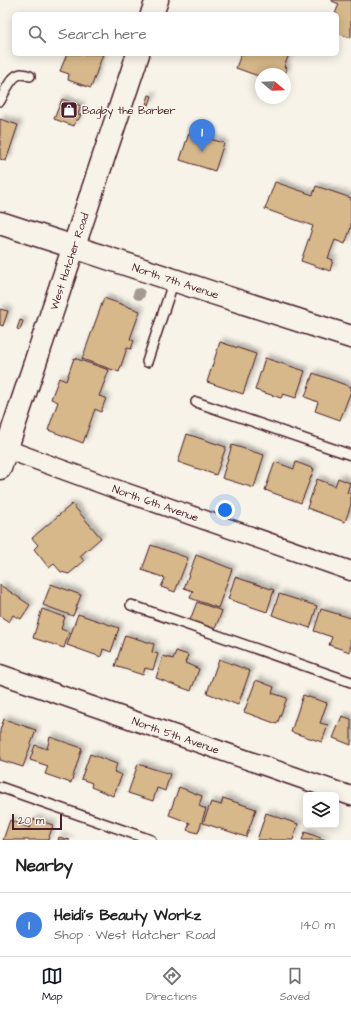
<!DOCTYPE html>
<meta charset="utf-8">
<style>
body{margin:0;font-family:"Architects Daughter",sans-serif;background:#f6f6f6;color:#222}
.controls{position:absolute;right:12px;bottom:12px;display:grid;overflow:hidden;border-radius:6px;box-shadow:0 2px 10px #0003}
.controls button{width:36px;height:36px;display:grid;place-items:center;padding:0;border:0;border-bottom:1px solid #e0e0e0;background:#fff;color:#222;font:20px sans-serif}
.compass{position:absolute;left:255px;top:68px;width:36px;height:36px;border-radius:50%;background:#fff;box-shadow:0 2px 10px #0003;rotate:109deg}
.scale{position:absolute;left:12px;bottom:10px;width:50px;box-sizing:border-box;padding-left:4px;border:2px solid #4a1f2b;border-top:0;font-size:11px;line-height:14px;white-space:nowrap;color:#4a1f2b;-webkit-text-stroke:3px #f7f3e8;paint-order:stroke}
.you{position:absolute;left:225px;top:510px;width:14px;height:14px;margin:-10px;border:3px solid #fff;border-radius:50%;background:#1a73e8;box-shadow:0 0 0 6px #1a73e833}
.badge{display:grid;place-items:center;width:26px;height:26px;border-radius:50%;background:#111827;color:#fff;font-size:13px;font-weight:700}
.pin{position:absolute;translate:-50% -33px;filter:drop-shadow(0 1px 2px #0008)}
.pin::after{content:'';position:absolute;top:21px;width:14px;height:12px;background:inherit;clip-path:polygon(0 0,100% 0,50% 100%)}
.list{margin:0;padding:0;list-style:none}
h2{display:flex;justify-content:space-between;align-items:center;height:52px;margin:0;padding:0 16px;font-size:17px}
h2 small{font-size:13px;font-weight:400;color:#767676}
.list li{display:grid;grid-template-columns:26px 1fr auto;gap:12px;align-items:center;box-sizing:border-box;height:64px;padding:0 16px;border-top:1px solid #e0e0e0}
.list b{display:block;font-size:15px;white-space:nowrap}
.list p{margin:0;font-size:13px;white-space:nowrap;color:#767676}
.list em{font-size:13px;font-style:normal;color:#767676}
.icon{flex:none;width:22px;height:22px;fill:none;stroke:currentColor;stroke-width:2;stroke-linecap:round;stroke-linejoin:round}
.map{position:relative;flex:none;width:351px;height:840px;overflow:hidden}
.search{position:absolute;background:#fff;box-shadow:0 2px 10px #0003;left:12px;right:12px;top:12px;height:44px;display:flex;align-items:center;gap:10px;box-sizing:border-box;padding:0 14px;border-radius:6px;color:#767676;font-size:15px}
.sheet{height:116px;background:#fff}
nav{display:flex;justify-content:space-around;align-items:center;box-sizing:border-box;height:56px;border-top:1px solid #e0e0e0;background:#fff;font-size:11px;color:#767676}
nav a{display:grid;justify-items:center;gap:2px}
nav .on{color:#111827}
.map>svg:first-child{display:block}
.building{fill:#d6b88a;stroke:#4a1f2b;filter:url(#shadow)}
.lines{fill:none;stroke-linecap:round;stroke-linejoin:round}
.service-casing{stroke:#4a1f2b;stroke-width:12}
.minor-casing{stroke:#4a1f2b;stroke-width:21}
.tertiary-casing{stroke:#4a1f2b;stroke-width:25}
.secondary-casing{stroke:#4a1f2b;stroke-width:25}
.service{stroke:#f7f3e8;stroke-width:9}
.minor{stroke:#f7f3e8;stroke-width:18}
.tertiary{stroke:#f7f3e8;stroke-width:22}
.secondary{stroke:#f7f3e8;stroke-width:22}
.tree{fill:#a59a92}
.labels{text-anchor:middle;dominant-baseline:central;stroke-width:3.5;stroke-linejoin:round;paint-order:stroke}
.poi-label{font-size:11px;fill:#4a1f2b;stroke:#f7f3e8;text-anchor:start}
.street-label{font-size:11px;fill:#4a1f2b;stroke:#f7f3e8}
</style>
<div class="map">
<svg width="351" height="840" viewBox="0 0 351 840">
<defs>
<filter id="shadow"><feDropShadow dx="3.5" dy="-3.5" stdDeviation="2" flood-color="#0004"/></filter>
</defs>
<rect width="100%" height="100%" fill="#f7f3e8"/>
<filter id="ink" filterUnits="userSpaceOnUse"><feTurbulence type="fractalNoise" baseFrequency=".025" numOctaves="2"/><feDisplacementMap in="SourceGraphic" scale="8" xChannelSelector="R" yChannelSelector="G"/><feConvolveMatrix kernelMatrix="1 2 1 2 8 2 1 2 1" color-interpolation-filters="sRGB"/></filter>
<g filter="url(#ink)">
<g class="building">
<polygon points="332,0 351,0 351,38 337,33 337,14 335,14 339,4 332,1"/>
<polygon points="67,54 103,54 91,88 68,80 69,74 60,71"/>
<polygon points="241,54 289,54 284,67 287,68 285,74 261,74 261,77 236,68"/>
<polygon points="149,95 152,96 149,105 146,104"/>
<polygon points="62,99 81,106 78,114 81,115 78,120 76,120 74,126 54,119"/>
<polygon points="0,119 18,125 6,161 0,159"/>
<polygon points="189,133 224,143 215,171 180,160"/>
<polygon points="275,182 313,195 316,186 351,198 351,227 345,244 335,240 328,258 333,260 330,271 301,261 313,226 265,209"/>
<polygon points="104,298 140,311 130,339 134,341 131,349 127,348 119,372 82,359"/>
<polygon points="0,309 8,311 3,326 0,325"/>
<polygon points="20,320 23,321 20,330 17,329"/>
<polygon points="220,342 256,354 243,394 207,382"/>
<polygon points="74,358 109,370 99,396 106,398 101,412 95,409 83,443 48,430 58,402 51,399 59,378 66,381"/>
<polygon points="265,358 305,371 296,398 283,394 281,398 255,390"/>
<polygon points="313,373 351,387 351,391 340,420 315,411 318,402 305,397"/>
<polygon points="187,434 226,447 216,475 178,462"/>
<polygon points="232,445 264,455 254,488 222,478"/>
<polygon points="275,462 294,469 296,462 314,469 301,503 265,490"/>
<polygon points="338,478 350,483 347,493 351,494 351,505 345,522 307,508 317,479 335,486"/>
<polygon points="72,504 101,538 80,556 84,561 69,574 61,572 54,564 49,568 34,549 38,545 32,538"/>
<polygon points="151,545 188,558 175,592 161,587 165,578 142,570"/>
<polygon points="196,555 232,569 218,608 190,598 193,591 184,588"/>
<polygon points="235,577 274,590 267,612 228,599"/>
<polygon points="51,584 81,595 73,616 43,605"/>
<polygon points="0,585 30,605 21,619 13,615 9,622 0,616"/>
<polygon points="279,594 317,606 310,628 272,615"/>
<polygon points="197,602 222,611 215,629 190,620"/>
<polygon points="42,609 65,617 61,629 69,632 64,648 33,638"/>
<polygon points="321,609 351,618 350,652 329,645 332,637 314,631"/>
<polygon points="78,614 119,628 111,652 103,649 101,657 67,645"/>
<polygon points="125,635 154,644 152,652 158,654 153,670 145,668 143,675 115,666"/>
<polygon points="176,651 188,655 185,663 199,669 191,691 156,678 163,656 173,659"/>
<polygon points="219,659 250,671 238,705 207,693"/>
<polygon points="256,680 274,687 272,693 287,698 277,724 244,712"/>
<polygon points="303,695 327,703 320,723 328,725 322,742 291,732"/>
<polygon points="342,716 351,719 351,745 333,738"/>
<polygon points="4,719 36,730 23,767 0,760 0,730"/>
<polygon points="50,737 82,748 71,783 45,774 48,766 30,760 35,745 47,749"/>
<polygon points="90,754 117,764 114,772 122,775 113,796 91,787 92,783 81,779"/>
<polygon points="138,764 170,774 165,791 157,788 153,801 128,793"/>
<polygon points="179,787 202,796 199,806 206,809 198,833 187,830 190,823 169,815"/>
<polygon points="223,798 256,809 246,837 203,823 211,802 221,805"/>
<polygon points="266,813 298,824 293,840 257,840"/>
<polygon points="34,819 53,825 48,840 3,840 10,820 30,828"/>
<polygon points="305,832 326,840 302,840"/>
<polygon points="59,837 70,840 58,840"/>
</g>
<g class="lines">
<defs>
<g id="service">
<path d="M0 101C4 94 11 75 21 74 24 74 27 75 30 76"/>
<polyline points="147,362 174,280"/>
<polyline points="196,402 351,455"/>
<polyline points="131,605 351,682"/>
<polyline points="0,787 151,840"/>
</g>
<g id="minor">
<path id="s1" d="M6 449 110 487 351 571"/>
<path id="s2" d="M0 674 351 796"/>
</g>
<g id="tertiary">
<polyline points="152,14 157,0"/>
<path id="s3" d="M74 247 213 293 351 337"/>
<path id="s4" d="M0 468 138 54"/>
</g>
<polyline id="secondary" points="0,223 74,247"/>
</defs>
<use href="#service" class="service-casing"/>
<use href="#minor" class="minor-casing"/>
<use href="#tertiary" class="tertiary-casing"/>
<use href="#secondary" class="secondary-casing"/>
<use href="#service" class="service"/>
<use href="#minor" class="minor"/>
<use href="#tertiary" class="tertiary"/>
<use href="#secondary" class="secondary"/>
</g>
<circle class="tree" cx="139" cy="294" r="6"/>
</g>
<defs>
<symbol id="shop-square" viewBox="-11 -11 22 22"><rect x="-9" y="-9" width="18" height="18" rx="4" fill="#4a1f2b" stroke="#f7f3e8"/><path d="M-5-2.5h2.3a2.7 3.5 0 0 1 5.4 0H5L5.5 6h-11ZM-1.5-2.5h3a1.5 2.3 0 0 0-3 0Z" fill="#fff"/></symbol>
</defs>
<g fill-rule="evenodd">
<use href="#shop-square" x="59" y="100" width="20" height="20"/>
</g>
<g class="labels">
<g class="poi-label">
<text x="82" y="110">Bagby the Barber</text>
</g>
<g class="street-label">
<text stroke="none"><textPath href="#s4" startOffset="218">West Hatcher Road</textPath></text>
<text stroke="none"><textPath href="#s3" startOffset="107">North 7th Avenue</textPath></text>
<text stroke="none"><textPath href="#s1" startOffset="159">North 6th Avenue</textPath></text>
<text stroke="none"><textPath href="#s2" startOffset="186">North 5th Avenue</textPath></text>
</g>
</g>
</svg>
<div class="controls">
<button><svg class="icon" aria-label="layers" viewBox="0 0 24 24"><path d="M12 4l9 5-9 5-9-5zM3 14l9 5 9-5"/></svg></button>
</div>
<svg class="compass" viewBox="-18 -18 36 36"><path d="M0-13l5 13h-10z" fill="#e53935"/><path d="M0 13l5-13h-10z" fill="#767676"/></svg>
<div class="scale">20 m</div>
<div class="you"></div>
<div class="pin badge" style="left:202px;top:152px;background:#3f7fe0">1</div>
<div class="search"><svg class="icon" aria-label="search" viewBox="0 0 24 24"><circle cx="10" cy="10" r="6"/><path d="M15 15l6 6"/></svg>Search here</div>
</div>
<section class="sheet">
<h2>Nearby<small></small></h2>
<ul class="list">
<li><span class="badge" style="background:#3f7fe0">1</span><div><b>Heidi's Beauty Workz</b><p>Shop · West Hatcher Road</p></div><em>140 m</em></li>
</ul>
</section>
<nav>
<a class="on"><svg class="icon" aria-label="map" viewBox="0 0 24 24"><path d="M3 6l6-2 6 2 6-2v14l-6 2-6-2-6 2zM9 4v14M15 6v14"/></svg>Map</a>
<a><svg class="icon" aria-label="directions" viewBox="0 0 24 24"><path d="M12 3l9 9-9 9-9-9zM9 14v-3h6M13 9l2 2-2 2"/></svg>Directions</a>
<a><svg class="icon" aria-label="saved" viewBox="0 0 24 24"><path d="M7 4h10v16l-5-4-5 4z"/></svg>Saved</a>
</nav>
